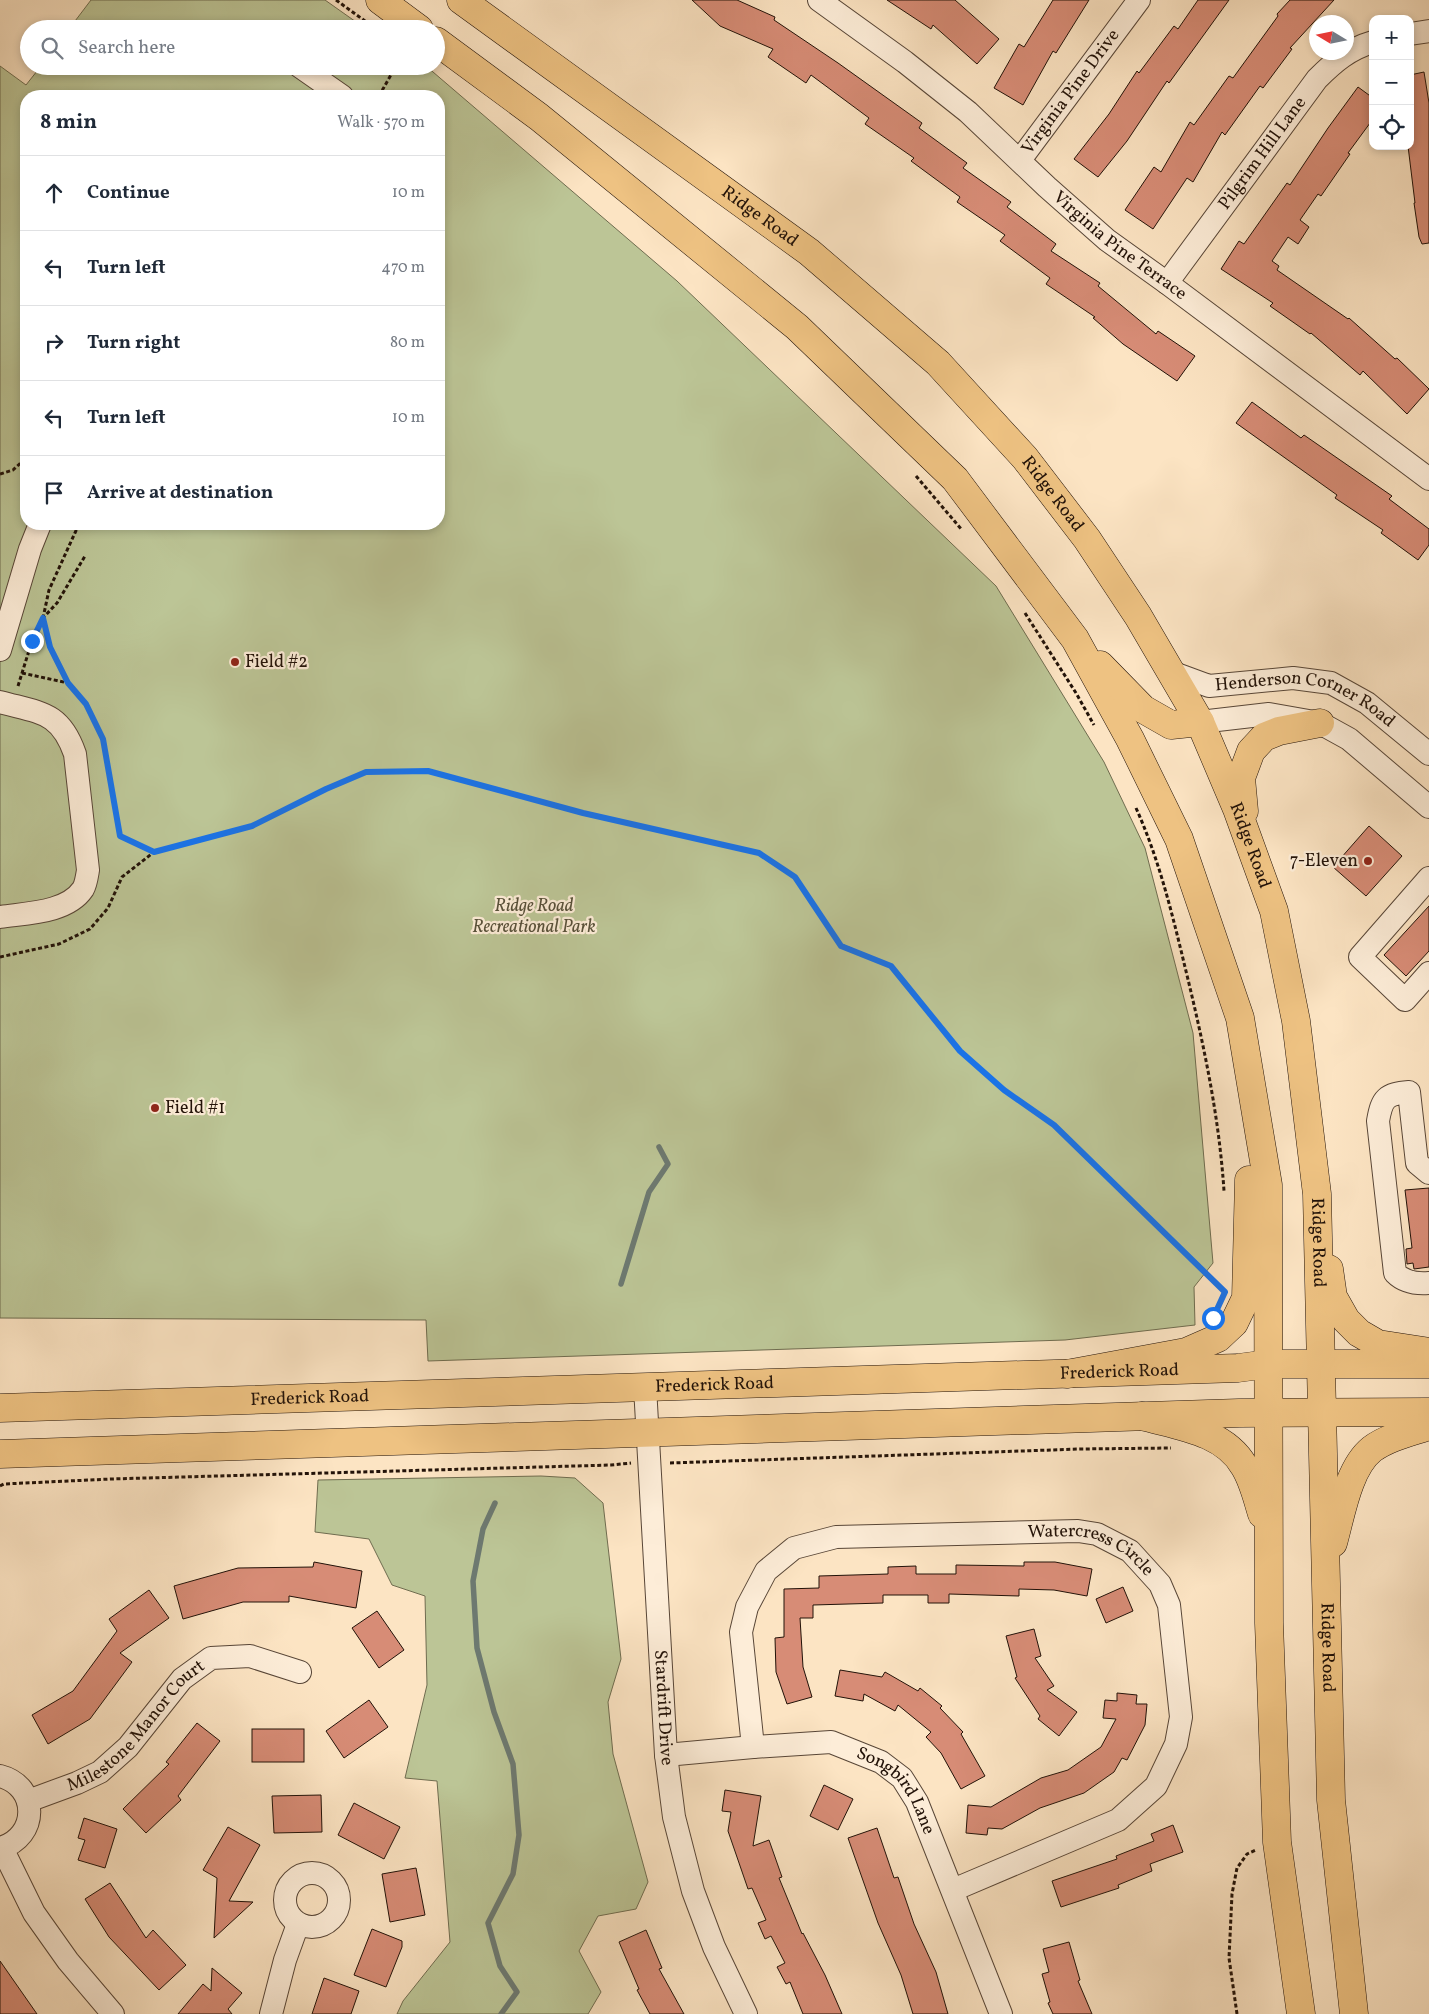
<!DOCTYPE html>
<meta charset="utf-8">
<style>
body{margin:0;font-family:Vollkorn,serif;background:#f2f2f3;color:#1f2937}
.controls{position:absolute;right:15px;top:15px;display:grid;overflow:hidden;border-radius:10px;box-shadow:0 2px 8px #0003}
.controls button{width:45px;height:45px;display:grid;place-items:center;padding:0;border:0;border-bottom:1px solid #e0e1e3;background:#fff;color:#1f2937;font:25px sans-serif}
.compass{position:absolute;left:1309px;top:15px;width:45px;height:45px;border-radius:50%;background:#fff;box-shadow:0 2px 8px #0003;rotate:280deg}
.stop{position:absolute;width:15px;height:15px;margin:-11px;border:4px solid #1a73e8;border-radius:50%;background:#fff}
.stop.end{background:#1a73e8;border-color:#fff;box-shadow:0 1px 5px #0008}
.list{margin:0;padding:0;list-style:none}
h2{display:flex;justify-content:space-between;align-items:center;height:65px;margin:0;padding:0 20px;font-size:21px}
h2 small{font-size:16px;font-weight:400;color:#747a83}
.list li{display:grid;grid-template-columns:32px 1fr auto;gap:15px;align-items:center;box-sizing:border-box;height:75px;padding:0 20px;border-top:1px solid #e0e1e3}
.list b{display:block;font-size:19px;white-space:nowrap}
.list em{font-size:16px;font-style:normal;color:#747a83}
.icon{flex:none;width:28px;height:28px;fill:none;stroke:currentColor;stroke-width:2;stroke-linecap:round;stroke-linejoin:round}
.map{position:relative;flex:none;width:1429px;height:2014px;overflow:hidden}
.search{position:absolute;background:#fff;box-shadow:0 2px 8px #0003;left:20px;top:20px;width:425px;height:55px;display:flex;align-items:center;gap:12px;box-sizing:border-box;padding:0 18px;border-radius:28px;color:#747a83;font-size:19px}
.panel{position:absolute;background:#fff;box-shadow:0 2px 8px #0003;left:20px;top:90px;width:425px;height:440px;border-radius:20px}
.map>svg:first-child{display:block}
.green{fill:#bcc596;stroke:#6f6c4f;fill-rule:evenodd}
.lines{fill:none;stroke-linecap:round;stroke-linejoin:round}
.stream{stroke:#6d7970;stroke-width:5.5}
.building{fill:#d78c76;stroke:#221208}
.minor-casing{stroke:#584637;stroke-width:24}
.major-casing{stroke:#221208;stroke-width:29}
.highway-casing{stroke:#221208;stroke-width:29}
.path{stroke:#221208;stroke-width:3;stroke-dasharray:4 2.5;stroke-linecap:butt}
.minor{stroke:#fdedd8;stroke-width:22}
.major{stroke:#eec282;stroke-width:28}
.highway{stroke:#eec282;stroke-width:28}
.route{stroke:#1a73e8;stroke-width:6}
.poi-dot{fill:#8f2418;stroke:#fdedd8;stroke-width:2}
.labels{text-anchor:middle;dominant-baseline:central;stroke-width:4.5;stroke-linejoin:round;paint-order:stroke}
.street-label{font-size:18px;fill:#221208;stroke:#fdedd8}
.poi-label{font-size:18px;fill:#221208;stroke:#fdedd8;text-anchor:start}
.park-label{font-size:18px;font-style:italic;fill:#58513a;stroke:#fdedd8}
</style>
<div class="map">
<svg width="1429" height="2014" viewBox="0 0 1429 2014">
<rect width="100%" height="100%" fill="#fce4c3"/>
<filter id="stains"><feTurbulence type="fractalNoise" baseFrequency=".004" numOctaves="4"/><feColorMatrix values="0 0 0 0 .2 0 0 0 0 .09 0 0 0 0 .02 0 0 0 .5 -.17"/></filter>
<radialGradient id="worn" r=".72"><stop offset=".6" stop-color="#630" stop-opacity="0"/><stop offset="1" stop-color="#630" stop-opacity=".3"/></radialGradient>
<g class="green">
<polygon points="91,0 325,0 366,29 69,29"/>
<path d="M0 66 26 85 41 66H426L677 281 996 586 1104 762 1145 848 1193 1033 1213 1263 1194 1287 1195 1325 1065 1340 428 1361 426 1320 0 1318ZM26 96H439V524H26Z"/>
<polygon points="541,1476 575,1478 603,1503 621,1659 608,1702 613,1754 648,1882 636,1909 598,1916 579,1951 601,1992 588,2014 397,2014 403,2001 450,1942 437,1781 405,1778 427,1685 425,1596 392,1585 369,1539 315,1532 318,1480"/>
</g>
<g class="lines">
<g class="stream">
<polyline points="621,1284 649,1192 668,1164 659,1147"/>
<polyline points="495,1503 483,1529 473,1581 477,1648 494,1712 513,1764 519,1835 513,1874 488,1923 500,1966 517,1992 501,2014"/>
</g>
</g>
<g class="building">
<polygon points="692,0 737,0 775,17 774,20 838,63 922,123 919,128 967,163 963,168 1011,202 1007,207 1056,244 1051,251 1100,283 1098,286 1156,334 1158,331 1195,356 1177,381 1123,344 1093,318 1095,317 1046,284 1050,278 1000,241 1005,235 957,202 960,197 911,161 914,158 865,124 869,118 811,75 806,83 768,57 773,49 720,26"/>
<polygon points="887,0 955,0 999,39 977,64 933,25 931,29"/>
<polygon points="1053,0 1089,0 1056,53 1053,51 1023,105 994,88 1019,44 1024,47"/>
<polygon points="1198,0 1229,0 1169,83 1167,81 1127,141 1098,177 1074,159 1109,114 1137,71 1139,73 1174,26 1178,29"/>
<polygon points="1290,0 1334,0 1290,48 1292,49 1263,88 1260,86 1225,135 1222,132 1193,182 1187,178 1153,229 1125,210 1154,167 1161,172 1190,122 1194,125 1229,76 1233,78 1278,16 1277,14"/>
<polygon points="1424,72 1429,103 1429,243 1422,244 1419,237 1414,203 1415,203 1408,146 1410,146 1410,75"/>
<polygon points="1358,87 1373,98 1373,119 1348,153 1350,154 1321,196 1318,194 1300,220 1309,227 1298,244 1288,237 1272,261 1279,266 1277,270 1348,319 1349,318 1395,359 1397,358 1429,389 1407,414 1363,371 1360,375 1311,333 1310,334 1270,306 1273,303 1221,269 1239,241 1244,244 1287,183 1290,185 1328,128"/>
<polygon points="1252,402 1301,438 1304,435 1392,496 1389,499 1429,529 1429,545 1418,560 1381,533 1383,530 1335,498 1337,495 1236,423"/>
<polygon points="1369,826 1402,856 1366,896 1333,867"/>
<polygon points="1429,906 1429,951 1406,976 1384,955"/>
<polygon points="1429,1188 1429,1267 1414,1269 1413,1263 1407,1264 1406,1249 1412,1248 1405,1190"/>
<polygon points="314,1562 362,1571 356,1608 289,1596 289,1602 243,1602 183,1619 174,1586 238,1568 313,1567"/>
<polygon points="1024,1562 1055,1562 1092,1569 1087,1596 1054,1590 1019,1589 1019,1596 949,1594 949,1603 928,1603 928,1595 883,1595 883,1603 813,1605 813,1618 800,1618 803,1667 812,1697 787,1704 776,1672 775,1638 784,1637 784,1589 819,1588 819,1576 888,1574 888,1567 916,1566 916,1574 956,1574 956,1565 1024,1566"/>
<polygon points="1123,1587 1133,1611 1106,1623 1096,1599"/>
<polygon points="149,1590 169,1618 120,1653 132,1662 90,1719 48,1744 32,1715 73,1691 117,1631 109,1619"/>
<polygon points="377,1611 404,1650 379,1668 352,1628"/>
<polygon points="1034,1629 1041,1656 1035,1658 1054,1686 1047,1690 1077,1712 1059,1736 1038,1719 1040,1716 1015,1678 1017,1677 1006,1636"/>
<polygon points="840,1670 882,1677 885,1672 918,1691 920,1688 942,1706 940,1708 963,1732 961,1734 985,1776 961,1789 941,1753 926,1737 931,1732 898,1705 895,1711 864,1694 863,1701 835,1696"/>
<polygon points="1117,1693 1137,1695 1136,1704 1147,1704 1145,1725 1127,1760 1122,1758 1114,1772 1084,1793 1040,1808 1002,1829 988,1828 987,1835 966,1833 968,1805 991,1807 1041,1778 1068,1770 1101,1747 1116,1719 1103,1718 1105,1700 1117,1701"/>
<polygon points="369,1700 388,1727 344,1758 326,1731"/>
<polygon points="197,1723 220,1741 178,1796 181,1800 146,1833 123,1809 169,1764 166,1762"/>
<rect x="252" y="1729" width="52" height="33"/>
<polygon points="824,1785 853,1799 838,1830 810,1816"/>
<polygon points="725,1790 761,1796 753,1846 769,1840 782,1877 779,1878 802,1934 803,1933 825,1975 842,2014 803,2014 790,1982 786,1984 777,1967 785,1963 771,1936 765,1939 758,1923 766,1920 752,1888 748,1889 728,1831 731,1812 722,1811"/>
<polygon points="321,1795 322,1832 274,1833 272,1796"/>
<polygon points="354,1803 400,1827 384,1859 338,1835"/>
<polygon points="84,1818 117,1829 105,1868 78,1860 85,1840 78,1838"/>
<polygon points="1173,1825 1183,1852 1150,1864 1152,1871 1118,1885 1119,1888 1061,1907 1052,1881 1117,1859 1116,1856 1154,1841 1151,1834"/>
<polygon points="228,1827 260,1845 229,1901 253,1902 214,1938 217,1878 203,1870"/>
<polygon points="877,1828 894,1878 898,1877 914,1924 936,1972 948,2014 913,2014 901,1975 878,1923 848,1838"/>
<polygon points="416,1868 425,1915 390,1922 382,1874"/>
<polygon points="110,1883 146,1938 153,1930 186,1965 159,1990 109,1937 85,1899"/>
<polygon points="372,1929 402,1941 402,1947 386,1987 354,1975"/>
<polygon points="646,1930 662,1968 659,1969 684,2014 650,2014 637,1990 639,1989 619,1942"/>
<polygon points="1069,1942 1080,1980 1078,1981 1092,2014 1053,2014 1048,2003 1050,2002 1042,1974 1049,1972 1043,1949"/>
<polygon points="0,1961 37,2014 0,2014"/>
<polygon points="212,1968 242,1993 228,2009 232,2014 178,2014 203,1984 211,1991"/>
<polygon points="324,1978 359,1991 351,2014 312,2014"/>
</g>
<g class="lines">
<defs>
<g id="minor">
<path id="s1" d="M819 0 905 62 968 112 1047 187 1107 240 1167 283 1429 479"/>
<polyline points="1410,34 1429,31"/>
<polyline points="299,66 342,96"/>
<path id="s2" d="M1020 160 1139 0"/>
<path id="s3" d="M1167 283 1317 79C1334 62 1349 49 1373 42"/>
<polyline points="0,650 30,549 40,524"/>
<path id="s4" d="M1171 672 1209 686 1293 678 1331 683 1367 703 1429 754"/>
<path d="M0 702C40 713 60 711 75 754L88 870C87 876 86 884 83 889 67 913 26 913 0 917"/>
<polyline points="1200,722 1269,714 1320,723 1349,739 1429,807"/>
<polyline points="1429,878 1360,957 1405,1000 1429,973"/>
<path d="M1429 1173 1417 1163 1409 1092C1386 1094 1382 1098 1378 1121L1395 1273C1404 1282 1417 1284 1429 1283"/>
<path id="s5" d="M645 1387 666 1755 674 1817 693 1891 714 1947 746 2014"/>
<path id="s6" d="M753 1747 741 1632 747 1607 766 1571 794 1548 836 1537 1078 1531 1097 1534 1130 1551 1160 1584 1169 1605 1181 1717 1176 1744 1156 1786 1118 1820 953 1890"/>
<path id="s7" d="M666 1755 753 1747 831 1742 881 1762 902 1778 917 1802 1001 2014"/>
<path d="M0 1776C39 1786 39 1837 0 1848"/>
<path id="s8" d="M28 1801 77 1783 100 1772 128 1747 182 1679 211 1658 250 1656 300 1672"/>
<polyline points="2,1848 34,1913 68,1961 113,2014"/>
<circle cx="312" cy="1900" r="27"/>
<polyline points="271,2014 285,1960 298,1924"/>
</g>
<g id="major">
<path id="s9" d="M0 1408 1238 1368 1268 1364H1429"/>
<polyline points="0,1454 1239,1413 1429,1412"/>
</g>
<g id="highway">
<polyline points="380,0 419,29"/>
<path id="s10" d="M461 0 809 252 938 363 1025 458 1087 539 1138 616 1200 722 1237 809 1274 911 1296 1021 1317 1194 1331 1800 1354 2014"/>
<polyline points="436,41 539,117 797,327 955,479 1075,639 1130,739 1179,839 1240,1018 1268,1185 1269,1623 1277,1842 1301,2014"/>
<polyline points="1100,665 1143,709 1171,725 1200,722"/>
<polyline points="1244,811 1241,778 1251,751 1264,737 1279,731 1320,723"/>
<polyline points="1329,1269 1333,1297 1346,1320 1359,1333 1378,1344 1429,1352"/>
<polyline points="1067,1374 1186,1352 1218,1338 1234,1323 1246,1298 1249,1180"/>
<path d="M1142 1416C1178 1426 1224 1431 1244 1466 1253 1480 1257 1498 1262 1514"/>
<path d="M1333 1543C1341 1515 1348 1468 1372 1449 1388 1437 1411 1432 1429 1426"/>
</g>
</defs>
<use href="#minor" class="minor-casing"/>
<use href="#major" class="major-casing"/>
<use href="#highway" class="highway-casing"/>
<g class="path">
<polyline points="336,0 376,29"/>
<polyline points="379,96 396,66"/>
<polyline points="0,474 13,470 26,458"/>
<polyline points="916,476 962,530"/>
<polyline points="79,524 49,590 43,618 50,647 68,683 86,704 103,739 120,836 154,852 253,826 326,789 366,772 428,771 583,813 759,853 795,877 841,945 891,966 960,1051 1004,1090 1054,1125 1223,1289"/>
<polyline points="1025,613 1076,693 1094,725"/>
<polyline points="22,673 68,683"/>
<polyline points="18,686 32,641 43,618 57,603 85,556"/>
<path d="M1136 808C1159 859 1172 913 1185 967 1203 1041 1219 1115 1224 1191"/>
<polyline points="0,957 59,944 90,929 108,908 122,877 154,852"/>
<polyline points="670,1463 1080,1449 1171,1448"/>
<polyline points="0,1486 4,1484 111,1479 611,1465 631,1463"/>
<polyline points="1237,2014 1229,1958 1232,1894 1237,1868 1247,1854 1256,1850"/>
</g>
<use href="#minor" class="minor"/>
<use href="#major" class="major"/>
<use href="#highway" class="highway"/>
</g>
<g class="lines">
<polyline class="route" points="32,641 43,618 50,647 68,683 86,704 103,739 120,836 154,852 252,826 326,789 366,772 428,771 583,813 759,853 795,877 841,946 891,966 960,1051 1004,1090 1054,1125 1225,1292 1213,1318"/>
</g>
<g class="poi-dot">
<circle cx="235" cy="662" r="5"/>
<circle cx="1368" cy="861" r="5"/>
<circle cx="155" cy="1108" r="5"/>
</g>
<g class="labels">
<g class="street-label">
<text stroke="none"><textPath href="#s2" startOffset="85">Virginia Pine Drive</textPath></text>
<text stroke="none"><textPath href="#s3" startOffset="161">Pilgrim Hill Lane</textPath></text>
<text stroke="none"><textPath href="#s10" startOffset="369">Ridge Road</textPath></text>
<text stroke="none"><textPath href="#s1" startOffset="389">Virginia Pine Terrace</textPath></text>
<text stroke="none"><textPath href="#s10" startOffset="774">Ridge Road</textPath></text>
<text stroke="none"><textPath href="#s4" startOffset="142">Henderson Corner Road</textPath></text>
<text stroke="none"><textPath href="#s10" startOffset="1179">Ridge Road</textPath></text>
<text stroke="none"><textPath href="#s10" startOffset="1584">Ridge Road</textPath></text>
<text stroke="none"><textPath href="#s9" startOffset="1120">Frederick Road</textPath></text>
<text stroke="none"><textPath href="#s9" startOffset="715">Frederick Road</textPath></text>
<text stroke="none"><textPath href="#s9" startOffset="310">Frederick Road</textPath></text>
<text stroke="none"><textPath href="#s6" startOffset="522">Watercress Circle</textPath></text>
<text stroke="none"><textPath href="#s10" startOffset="1989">Ridge Road</textPath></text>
<text stroke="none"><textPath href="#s5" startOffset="321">Stardrift Drive</textPath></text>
<text stroke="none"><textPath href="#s8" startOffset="135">Milestone Manor Court</textPath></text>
<text stroke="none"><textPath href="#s7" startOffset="251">Songbird Lane</textPath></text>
</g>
<g class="poi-label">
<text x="245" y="662">Field #2</text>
<text x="1358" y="861" text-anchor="end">7-Eleven</text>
<text x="165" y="1108">Field #1</text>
</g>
<g class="park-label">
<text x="534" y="906">Ridge Road<tspan x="534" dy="21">Recreational Park</tspan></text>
</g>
</g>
<rect width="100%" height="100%" filter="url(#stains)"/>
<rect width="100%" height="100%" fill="url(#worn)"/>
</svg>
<div class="controls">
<button>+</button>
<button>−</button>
<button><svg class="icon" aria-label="locate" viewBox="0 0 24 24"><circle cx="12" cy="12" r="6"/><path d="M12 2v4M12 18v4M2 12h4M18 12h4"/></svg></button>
</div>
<svg class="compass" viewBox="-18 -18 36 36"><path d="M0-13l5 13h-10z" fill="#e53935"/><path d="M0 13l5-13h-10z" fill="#747a83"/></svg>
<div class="stop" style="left:1213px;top:1318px"></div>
<div class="stop end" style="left:32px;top:641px"></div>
<div class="search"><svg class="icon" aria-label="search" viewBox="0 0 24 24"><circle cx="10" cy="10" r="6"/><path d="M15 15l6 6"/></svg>Search here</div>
<section class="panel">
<h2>8 min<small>Walk · 570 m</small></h2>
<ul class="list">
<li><svg class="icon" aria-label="ahead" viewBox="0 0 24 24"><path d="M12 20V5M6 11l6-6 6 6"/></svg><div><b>Continue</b></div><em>10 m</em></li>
<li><svg class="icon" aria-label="left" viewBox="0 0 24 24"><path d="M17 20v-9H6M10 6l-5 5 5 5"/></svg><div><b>Turn left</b></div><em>470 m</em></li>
<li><svg class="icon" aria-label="right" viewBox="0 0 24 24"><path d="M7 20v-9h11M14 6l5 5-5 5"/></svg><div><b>Turn right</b></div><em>80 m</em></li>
<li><svg class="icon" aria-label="left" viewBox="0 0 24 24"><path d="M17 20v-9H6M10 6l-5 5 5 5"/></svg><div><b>Turn left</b></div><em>10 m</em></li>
<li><svg class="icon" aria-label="arrive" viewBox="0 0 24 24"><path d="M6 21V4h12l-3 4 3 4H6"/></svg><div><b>Arrive at destination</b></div></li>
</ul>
</section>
</div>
